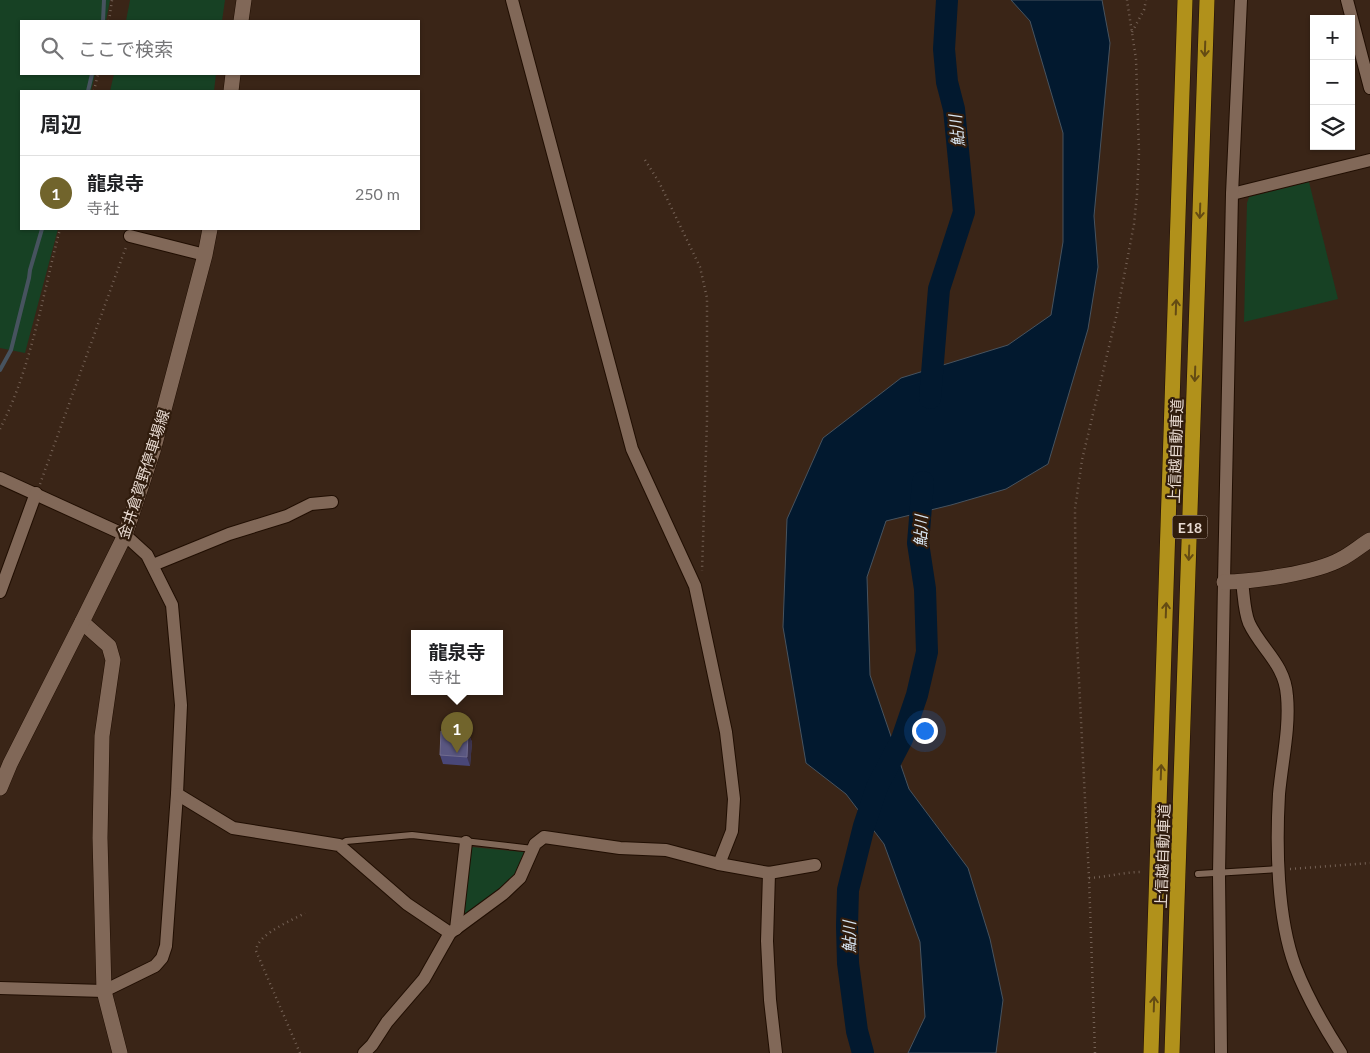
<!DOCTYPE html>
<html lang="ja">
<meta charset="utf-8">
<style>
body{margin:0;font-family:Lato,"Noto Sans JP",sans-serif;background:#f6f6f6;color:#202124}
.controls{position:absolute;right:15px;top:15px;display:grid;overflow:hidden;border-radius:0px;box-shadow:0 1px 4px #0004}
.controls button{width:45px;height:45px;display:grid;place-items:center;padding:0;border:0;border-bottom:1px solid #e0e0e0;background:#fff;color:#202124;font:25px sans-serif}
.you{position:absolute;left:924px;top:730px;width:18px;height:18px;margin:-12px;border:4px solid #fff;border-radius:50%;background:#1a73e8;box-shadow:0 0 0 8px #1a73e833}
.badge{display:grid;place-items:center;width:32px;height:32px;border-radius:50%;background:#71642c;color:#fff;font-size:16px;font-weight:700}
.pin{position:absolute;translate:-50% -41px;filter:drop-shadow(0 1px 2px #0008)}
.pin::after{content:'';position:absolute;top:26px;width:18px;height:15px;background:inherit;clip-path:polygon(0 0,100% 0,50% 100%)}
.popup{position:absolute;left:411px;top:630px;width:92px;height:65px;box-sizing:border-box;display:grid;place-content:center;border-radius:0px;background:#fff;filter:drop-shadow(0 1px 4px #0005);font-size:16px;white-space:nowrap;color:#757577}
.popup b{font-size:19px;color:#202124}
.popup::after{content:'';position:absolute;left:50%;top:100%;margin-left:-10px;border:10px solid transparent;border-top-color:#fff}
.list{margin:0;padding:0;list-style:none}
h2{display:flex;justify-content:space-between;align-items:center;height:65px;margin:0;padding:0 20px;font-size:21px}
h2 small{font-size:16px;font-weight:400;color:#757577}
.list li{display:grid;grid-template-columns:32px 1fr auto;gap:15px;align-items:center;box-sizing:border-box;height:75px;padding:0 20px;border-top:1px solid #e0e0e0}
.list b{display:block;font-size:19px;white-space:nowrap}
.list p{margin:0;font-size:16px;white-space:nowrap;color:#757577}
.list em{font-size:16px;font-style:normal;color:#757577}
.icon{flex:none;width:28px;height:28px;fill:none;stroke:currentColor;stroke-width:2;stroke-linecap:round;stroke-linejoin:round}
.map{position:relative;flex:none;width:1370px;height:1053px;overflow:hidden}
.search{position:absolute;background:#fff;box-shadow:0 1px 4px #0004;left:20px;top:20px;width:400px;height:55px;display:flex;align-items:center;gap:12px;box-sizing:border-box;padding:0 18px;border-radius:0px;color:#757577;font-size:19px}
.panel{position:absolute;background:#fff;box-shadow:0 1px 4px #0004;left:20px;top:90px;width:400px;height:140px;border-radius:0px}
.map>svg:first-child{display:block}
.green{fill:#174124}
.water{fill:#02192f;stroke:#47535f}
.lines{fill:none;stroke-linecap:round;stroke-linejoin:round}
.stream{stroke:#47535f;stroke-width:4}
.river{stroke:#02192f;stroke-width:22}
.lane-casing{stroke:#200e02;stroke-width:8}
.street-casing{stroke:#200e02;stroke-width:14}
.secondary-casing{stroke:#200e02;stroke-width:16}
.highway-casing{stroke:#200e02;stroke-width:16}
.path{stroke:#746155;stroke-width:2.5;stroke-dasharray:1 4;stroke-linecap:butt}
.lane{stroke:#816858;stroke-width:6}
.street{stroke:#816858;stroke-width:12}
.secondary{stroke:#816858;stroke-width:15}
.highway{stroke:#b1911b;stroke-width:15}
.wall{fill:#494778}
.shaded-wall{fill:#3c334d}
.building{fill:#5a5781;stroke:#706b8e}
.oneway{stroke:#644b13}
.labels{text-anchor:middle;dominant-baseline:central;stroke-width:4.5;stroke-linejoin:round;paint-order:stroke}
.shield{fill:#301c0d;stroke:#b0a096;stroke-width:1}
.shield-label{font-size:14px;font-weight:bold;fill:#e7d9d0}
.street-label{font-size:15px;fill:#e7d9d0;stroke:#301c0d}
.water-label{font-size:16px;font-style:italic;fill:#d7e5f2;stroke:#301c0d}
</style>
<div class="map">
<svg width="1370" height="1053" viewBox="0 0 1370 1053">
<rect width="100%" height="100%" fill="#3a2517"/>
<g class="green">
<polygon points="0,0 110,0 106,21 21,21 21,74 95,74 91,91 21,91 21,229 58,229 25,353 0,348"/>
<polygon points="130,0 225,0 222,21 126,21"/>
<polygon points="114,74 216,74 214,91 110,91"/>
<polygon points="1309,182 1338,299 1244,322 1247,203 1249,197"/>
<path d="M472 847 524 852C514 890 492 897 462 916Z"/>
</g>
<polygon class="water" points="1011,0 1102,0 1110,43 1094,216 1098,267 1088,329 1048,464 1006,489 951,505 886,521 867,577 870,675 909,789 968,868 990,939 1003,1000 996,1053 908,1053 925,1017 920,942 884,844 846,794 806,763 783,627 787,519 823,438 901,378 1008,345 1051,315 1063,242 1063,133 1030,21"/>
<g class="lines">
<g class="stream">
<polyline points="103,21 104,0"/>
<polyline points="88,91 92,74"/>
<polyline points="0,370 11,350 29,278 30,270 42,229"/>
</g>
<g class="river">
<polyline points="930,398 939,289 964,212 954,109 947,82 944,49 947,0"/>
<polyline points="863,1053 857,1031 848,963 847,926 848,890 864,826 877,787 902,739 917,695 927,652 925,589 918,543 923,482"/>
</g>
<defs>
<g id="lane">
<polyline points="339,845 346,841 412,835 533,849"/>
<polyline points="1198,874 1279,869"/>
</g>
<g id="street">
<polyline points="512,0 632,449 695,586 726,732 734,799 732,831 719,864"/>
<polyline points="1347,0 1370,88"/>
<polyline points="1232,194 1370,160"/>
<polyline points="130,236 205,255"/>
<polyline points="0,478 125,535 147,555 172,605 181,705 177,794 166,946 162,958 155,966 104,991 0,988"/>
<polyline points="153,565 229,534 287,516 311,504 332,502"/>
<path d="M1242 582C1244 595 1244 611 1249 623 1261 649 1285 664 1287 696 1290 728 1282 761 1279 794 1276 846 1277 917 1295 966 1307 997 1323 1025 1341 1053"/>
<polyline points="0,592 36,493"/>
<polyline points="177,794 233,828 339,845 407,904 450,933"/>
<polyline points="769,873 767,941 770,1000 776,1053"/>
<polyline points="456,929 466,842"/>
<polyline points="364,1053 372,1045 387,1022 424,979 450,933 503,894 520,878 535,844 544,837 620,848 666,850 719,864 769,873 815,865"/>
<polyline points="1221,1053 1219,874 1224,582 1232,194 1241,0"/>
</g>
<g id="secondary">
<polyline points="241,21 244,0"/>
<polyline points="231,91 233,74"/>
<path d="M1224 582C1252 582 1316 573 1341 559 1351 554 1360 546 1370 540"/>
<polyline points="82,622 109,646 113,660 102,736 100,838 104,991 120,1053"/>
<polyline points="0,788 10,764 82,622 125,535 153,451 205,255 210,229"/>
</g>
<g id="highway">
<polyline points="1151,1053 1185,0"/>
<polyline points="1172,1053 1207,0"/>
</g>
</defs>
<use href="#lane" class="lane-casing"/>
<use href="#street" class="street-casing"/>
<use href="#secondary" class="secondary-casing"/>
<use href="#highway" class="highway-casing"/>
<g class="path">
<polyline points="109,21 112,0"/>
<polyline points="1132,32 1144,10 1146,0"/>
<polyline points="94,91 98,74"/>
<polyline points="645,160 659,182 700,267 707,298 707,421 702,571"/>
<path d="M0 429C31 369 43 294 60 229"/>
<polyline points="40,484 126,247"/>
<polyline points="1290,869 1370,863"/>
<path d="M1089 878C1107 877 1124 872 1142 872"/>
<path d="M300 1053 256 951C257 934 291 921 305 913"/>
<polyline points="1095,1053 1089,878 1076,622 1075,509 1082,460 1117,313 1134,224 1137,195 1139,152 1136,59 1127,0"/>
</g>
<use href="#lane" class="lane"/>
<use href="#street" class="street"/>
<use href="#secondary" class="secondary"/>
<use href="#highway" class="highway"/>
</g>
<polygon class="wall" points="468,733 472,742 470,766 443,764 440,755"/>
<polygon class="shaded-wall" points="468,733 472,742 470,766 467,757"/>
<polygon class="building" points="441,731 468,733 467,757 440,755"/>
<defs><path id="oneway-shaft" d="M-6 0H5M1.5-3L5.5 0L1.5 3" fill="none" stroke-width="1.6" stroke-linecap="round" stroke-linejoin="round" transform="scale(1.25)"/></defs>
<g class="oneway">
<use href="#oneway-shaft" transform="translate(1205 49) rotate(92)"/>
<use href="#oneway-shaft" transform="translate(1200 211) rotate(92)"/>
<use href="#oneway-shaft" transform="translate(1176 307) rotate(-88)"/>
<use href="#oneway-shaft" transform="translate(1195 374) rotate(92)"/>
<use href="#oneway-shaft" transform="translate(1189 553) rotate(92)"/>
<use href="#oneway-shaft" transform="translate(1166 610) rotate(-88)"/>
<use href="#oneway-shaft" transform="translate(1161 772) rotate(-88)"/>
<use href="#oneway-shaft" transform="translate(1154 1004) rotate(-88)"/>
</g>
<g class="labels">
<rect class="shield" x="1172.5" y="515.5" width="35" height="23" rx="4"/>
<g class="shield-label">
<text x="1190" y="527">E18</text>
</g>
<g class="street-label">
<text transform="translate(1175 451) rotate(-88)">上信越自動車道</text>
<text transform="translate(143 474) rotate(-72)">金井倉賀野停車場線</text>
<text transform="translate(1162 856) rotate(-88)">上信越自動車道</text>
</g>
<g class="water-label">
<text transform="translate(956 131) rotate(-96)">鮎川</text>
<text transform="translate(920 531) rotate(-88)">鮎川</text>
<text transform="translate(848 937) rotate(-90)">鮎川</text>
</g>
</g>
</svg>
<div class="controls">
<button>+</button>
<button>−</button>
<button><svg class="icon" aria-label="layers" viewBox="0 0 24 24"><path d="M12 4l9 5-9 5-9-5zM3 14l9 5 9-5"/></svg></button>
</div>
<div class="you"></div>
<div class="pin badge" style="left:457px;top:753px">1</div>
<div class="popup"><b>龍泉寺</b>寺社</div>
<div class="search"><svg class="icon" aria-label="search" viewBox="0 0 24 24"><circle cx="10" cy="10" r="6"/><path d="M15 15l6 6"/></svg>ここで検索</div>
<section class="panel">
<h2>周辺<small></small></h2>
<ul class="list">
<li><span class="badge">1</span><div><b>龍泉寺</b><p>寺社</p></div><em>250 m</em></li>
</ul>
</section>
</div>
